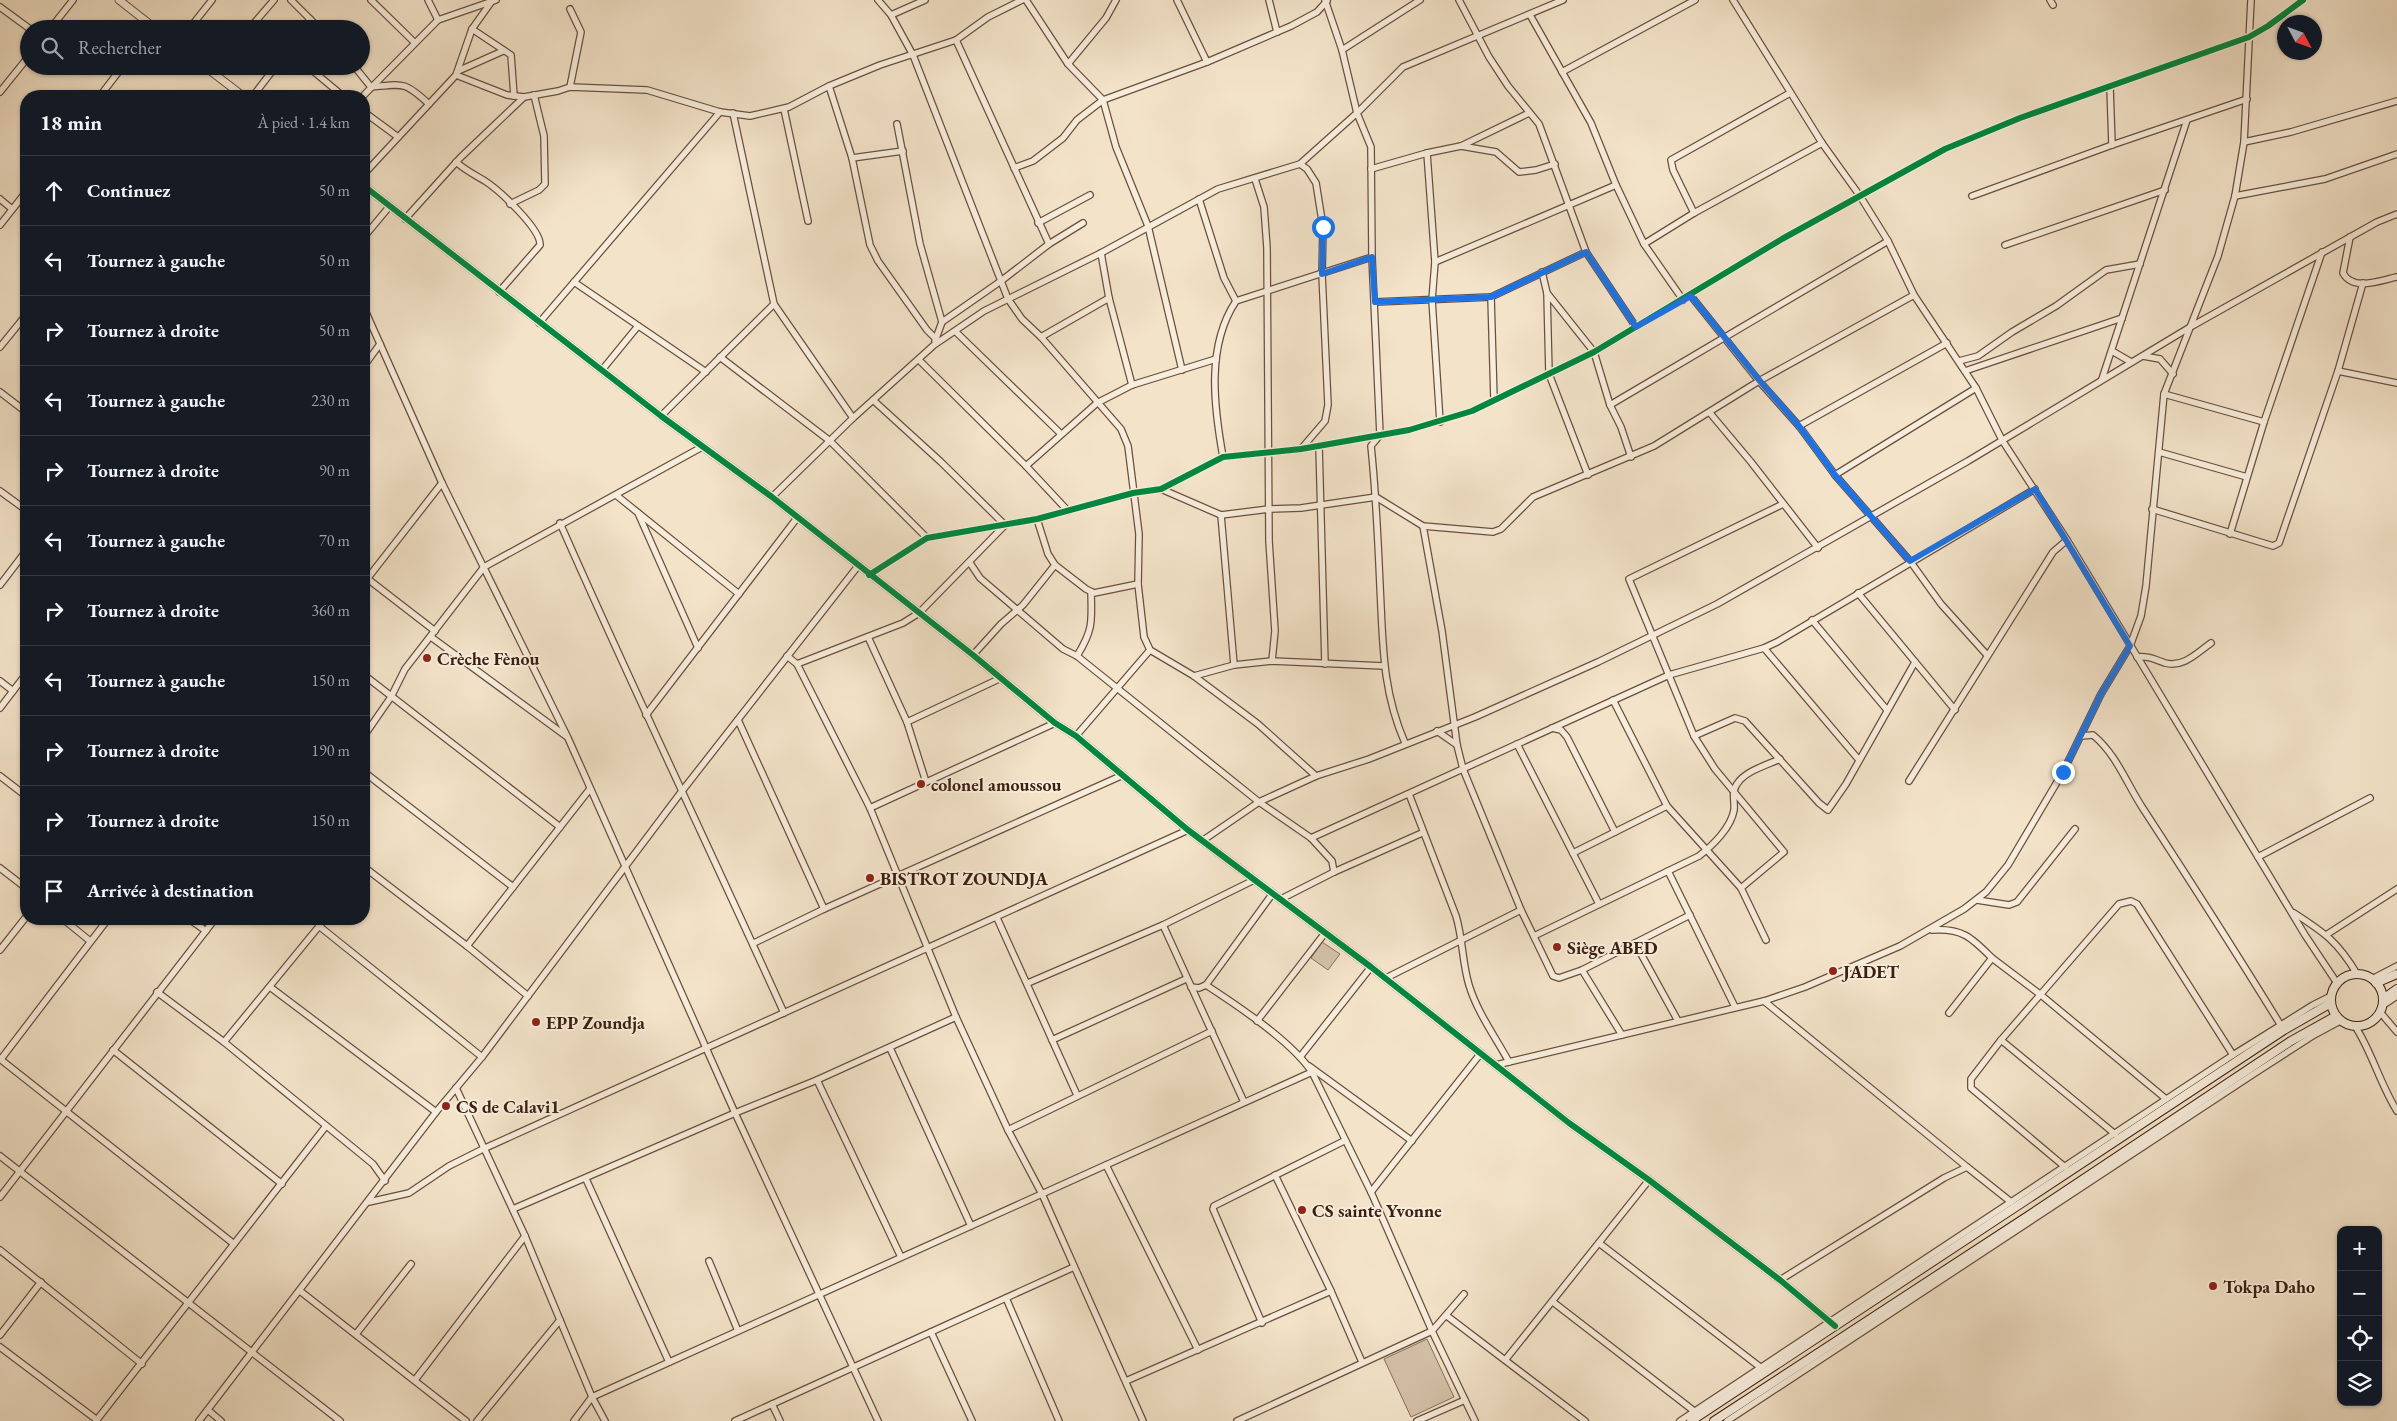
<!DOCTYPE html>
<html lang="fr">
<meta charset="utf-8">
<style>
body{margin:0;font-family:"EB Garamond",serif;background:#242831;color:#f1f3f6}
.controls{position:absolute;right:15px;bottom:15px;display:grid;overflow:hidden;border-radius:10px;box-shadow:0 1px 4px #0004}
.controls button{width:45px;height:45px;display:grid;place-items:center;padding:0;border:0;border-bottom:1px solid #363941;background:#171b24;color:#f1f3f6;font:25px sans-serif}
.compass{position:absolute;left:2277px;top:15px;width:45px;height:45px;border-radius:50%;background:#171b24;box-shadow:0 1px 4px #0004;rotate:131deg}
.stop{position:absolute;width:15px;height:15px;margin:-11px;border:4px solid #1a73e8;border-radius:50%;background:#fff}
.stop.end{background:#1a73e8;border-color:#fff;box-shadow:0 1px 5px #0008}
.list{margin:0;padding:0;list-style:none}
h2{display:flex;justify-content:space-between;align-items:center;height:65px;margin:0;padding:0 20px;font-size:21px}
h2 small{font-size:16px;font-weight:400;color:#9ea1a6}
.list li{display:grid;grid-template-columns:32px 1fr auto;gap:15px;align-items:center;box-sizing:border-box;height:70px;padding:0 20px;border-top:1px solid #363941}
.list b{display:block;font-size:19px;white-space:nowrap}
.list em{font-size:16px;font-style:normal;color:#9ea1a6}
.icon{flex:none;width:28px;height:28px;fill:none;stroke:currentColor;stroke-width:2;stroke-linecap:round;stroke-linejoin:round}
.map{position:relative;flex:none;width:2397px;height:1421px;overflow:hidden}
.search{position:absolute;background:#171b24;box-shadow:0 1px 4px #0004;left:20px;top:20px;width:350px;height:55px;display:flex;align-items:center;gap:12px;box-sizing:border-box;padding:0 18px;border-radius:28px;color:#9ea1a6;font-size:19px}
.panel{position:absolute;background:#171b24;box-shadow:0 1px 4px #0004;left:20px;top:90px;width:350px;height:835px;border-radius:20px}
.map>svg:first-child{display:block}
.green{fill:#d4c2a9;stroke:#88705c}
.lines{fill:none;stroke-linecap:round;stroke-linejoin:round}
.minor-casing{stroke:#6a4f3e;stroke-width:8}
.tertiary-casing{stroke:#6a4f3e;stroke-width:9}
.secondary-casing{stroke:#3d1e0f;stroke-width:10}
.minor{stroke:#f7eddc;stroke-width:5.5}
.tertiary{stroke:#f7eddc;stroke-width:7}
.secondary{stroke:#f7eddc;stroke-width:8}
.cycleway-casing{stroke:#f7eddc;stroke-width:9}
.cycleway{stroke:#00873e;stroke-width:6}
.route{stroke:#1a73e8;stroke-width:6}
.poi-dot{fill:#8f2418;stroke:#f7eddc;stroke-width:2}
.labels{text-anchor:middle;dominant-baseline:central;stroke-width:4;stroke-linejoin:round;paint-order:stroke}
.poi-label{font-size:18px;font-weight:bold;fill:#3d1e0f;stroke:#f7eddc;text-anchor:start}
</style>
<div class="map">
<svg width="2397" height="1421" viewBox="0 0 2397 1421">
<rect width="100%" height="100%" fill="#f3e3c9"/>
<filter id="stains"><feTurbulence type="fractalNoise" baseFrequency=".004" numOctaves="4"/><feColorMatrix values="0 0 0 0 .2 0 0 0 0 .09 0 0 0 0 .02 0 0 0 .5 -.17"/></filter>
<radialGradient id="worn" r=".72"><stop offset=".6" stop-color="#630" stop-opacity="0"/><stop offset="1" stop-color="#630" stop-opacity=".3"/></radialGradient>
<g class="green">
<polygon points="1322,942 1340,954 1328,970 1311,958"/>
<polygon points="1427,1339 1454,1397 1411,1417 1384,1359"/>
</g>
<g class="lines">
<defs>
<g id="minor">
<polyline points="291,0 320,29"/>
<polyline points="371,0 414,42"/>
<polyline points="428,0 438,20"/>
<polyline points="878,0 891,15 913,55 1008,299 1022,319 1041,337 1121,429 1128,446 1139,534 1138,584 1094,593 1086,589 1055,565 1048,554 1037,519"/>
<polyline points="1026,0 1068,64 1103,100 1116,147 1148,226 1182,370"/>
<polyline points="1177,0 1207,62"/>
<polyline points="1269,0 1277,32"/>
<path d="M1325 0 1342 50 1357 113 1371 147 1372 257 1380 435 1371 446C1376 493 1378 539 1380 586 1383 644 1382 690 1405 743"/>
<polyline points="1459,0 1489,57 1508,86 1539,124 1586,252 1636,327"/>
<polyline points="1733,0 1822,143 1860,196 1888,241 1914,295 1976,388 2002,440 2067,540 2305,935 2337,983"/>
<polyline points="2050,0 2053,5"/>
<polyline points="0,7 30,29"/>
<polyline points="570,9 581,32 570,87"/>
<polyline points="891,15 925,0"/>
<polyline points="1530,15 1591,123 1616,185 1644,244 1683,300"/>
<polyline points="50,29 73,0"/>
<polyline points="189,29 212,0"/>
<polyline points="249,29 274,0"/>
<polyline points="304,29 310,19"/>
<polyline points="472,29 511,55 514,96"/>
<polyline points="956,40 1049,244"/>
<polyline points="1342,50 1420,0"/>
<polyline points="1068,64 1106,18 1116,0"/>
<polyline points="307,66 343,96"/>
<path d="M354 66 371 87C404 84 404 81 429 104"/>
<polyline points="458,71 503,51"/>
<polyline points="212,72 217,66"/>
<polyline points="1562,72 1695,0"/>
<polyline points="456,75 507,95 524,97"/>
<polyline points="829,86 852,158 870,245 878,261 927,330 936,339"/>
<polyline points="2110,87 2112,145"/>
<polyline points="0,92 29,56"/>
<polyline points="100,96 123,66"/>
<polyline points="253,96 276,66"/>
<polyline points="363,96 438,20 496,0"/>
<polyline points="784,109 808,221"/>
<polyline points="364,112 398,137"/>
<polyline points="733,113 774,304 853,418"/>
<polyline points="897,124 920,244 942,322"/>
<polyline points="2244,142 2291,132 2397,101"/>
<polyline points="1461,146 1496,152 1519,172 1536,170 1555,164"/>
<polyline points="1427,153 1435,262 1432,300 1440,422"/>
<polyline points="852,158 903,151"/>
<path d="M456 162C465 170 475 175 485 181 499 190 541 229 540 245L499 292"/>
<polyline points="1300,164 1307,169 1316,183 1323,227 1322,274 1328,405 1325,421 1301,449"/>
<polyline points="1014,168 1033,161 1063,138 1077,120 1103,100 1207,62 1291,26 1317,12 1327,1"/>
<polyline points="1371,169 1427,153 1461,146 1529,113"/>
<polyline points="364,174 456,75 472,29 492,1"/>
<polyline points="1255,179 1264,207 1267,248 1269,541 1275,631 1272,661"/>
<polyline points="1972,196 2112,145 2247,99"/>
<polyline points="2235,196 2325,179 2397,154"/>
<polyline points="0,199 12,209"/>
<polyline points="1199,199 1224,278 1236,301"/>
<polyline points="510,204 539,190 545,184 544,136 534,95"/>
<polyline points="1694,213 1673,170 1671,160 1790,93"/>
<polyline points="405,219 460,158 524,97 558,91 570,87 647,90 720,112 750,116 789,107 829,86 880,65 956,40 988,17 1022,0"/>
<polyline points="1038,223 1090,195"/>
<polyline points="0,225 26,192"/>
<polyline points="364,237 389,207"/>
<path d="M2350 237 2343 273C2353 292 2381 280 2397 277"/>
<polyline points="1644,244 1694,213 1822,143"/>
<polyline points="2005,245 2165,190"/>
<polyline points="1101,253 1109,298 1132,385"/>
<polyline points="1435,262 1616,185"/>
<polyline points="1542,272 1547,293 1549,374 1588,475"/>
<polyline points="574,282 706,372"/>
<polyline points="1547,293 1594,352 1610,405 1621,427 1631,457"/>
<polyline points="1691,296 1759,381 1799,426 1835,475 1910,561 1941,604 1987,655"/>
<polyline points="1491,297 1494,400"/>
<polyline points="1375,302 1491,297 1586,252"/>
<polyline points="364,308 442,483 568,738 735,1113 878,1421"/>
<polyline points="539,323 720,112"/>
<polyline points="956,332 1061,434"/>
<polyline points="1041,337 1109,298"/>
<polyline points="935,341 942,322 1001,281 1049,244 1083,223"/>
<polyline points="0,347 26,315"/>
<polyline points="2112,351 2131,362"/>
<polyline points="2143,356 2160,359 2173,374"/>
<polyline points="720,357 830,441 927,538"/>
<polyline points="919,360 1026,466 1068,511"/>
<polyline points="1959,361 1978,356 2012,332 2056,306 2106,270 2140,264"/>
<polyline points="364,366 380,344"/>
<polyline points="602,370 638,326"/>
<polyline points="1965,371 2122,318"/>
<polyline points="2338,371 2397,383"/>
<polyline points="2102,379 2187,120"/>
<polyline points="0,392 26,412"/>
<polyline points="2164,394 2264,422"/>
<polyline points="873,400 941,462 1005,525"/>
<polyline points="1610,405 1888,241"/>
<polyline points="1710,413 1751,462 1818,548"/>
<polyline points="661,416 774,304"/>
<polyline points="1799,426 1947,343"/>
<polyline points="1319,446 1325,664"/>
<polyline points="2159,452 2247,477"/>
<path d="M1223 457C1214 407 1206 346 1236 301L1372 257"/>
<polyline points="1026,466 1097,403 1132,385 1216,359"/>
<polyline points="1835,475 1976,388"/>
<polyline points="1161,489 1221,515 1269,509 1301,508 1376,497 1423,526 1493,532 1501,529 1533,497 1654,446 1759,381 1914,295"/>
<polyline points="0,491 26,510"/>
<polyline points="616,495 739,594"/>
<polyline points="772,497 853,418 934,345 984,311 1101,253 1218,189 1300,164 1357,113 1403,67 1563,0"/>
<polyline points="2152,509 2273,546 2279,543 2338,371 2363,283"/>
<polyline points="638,513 698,648"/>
<polyline points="1221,515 1234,665"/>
<path d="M560 523C632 687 710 849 784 1013"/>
<polyline points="1423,526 1442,631 1457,745 1463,769 1521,910 1553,976 1559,978 1582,970 1690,915"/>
<polyline points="2230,534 2264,422 2322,252"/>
<polyline points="970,563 980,578 1063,649 1077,656 1259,802 1311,838 1332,861 1334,872"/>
<polyline points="869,575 927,538 1037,519 1133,493 1161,489 1223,457 1301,449 1409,430 1472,411 1594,352 1782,239 1945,149 2020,118 2249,37 2268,26 2303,0"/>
<polyline points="364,576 435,631"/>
<polyline points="367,579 442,483"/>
<polyline points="1138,584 1144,637 1150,650 1194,676 1258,724 1316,776"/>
<polyline points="0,585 26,551"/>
<polyline points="1858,593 1955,710"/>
<polyline points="1812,620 1887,710"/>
<polyline points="431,637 566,736"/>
<polyline points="868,637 907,722 926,782"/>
<polyline points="1764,648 1859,760"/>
<polyline points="973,655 1001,624 1023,605 1055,565"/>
<polyline points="787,656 797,664 870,808 956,1017 1008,1130 1042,1194 1143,1421"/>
<path d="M1077 656C1093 630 1092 622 1091 592"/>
<path d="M2137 657C2149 656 2154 659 2165 663 2183 668 2197 653 2211 643"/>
<polyline points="797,664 903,623 919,613 1005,525"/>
<polyline points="364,675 560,827"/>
<polyline points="1194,676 1234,665 1272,661 1384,666"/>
<polyline points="0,681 13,691"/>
<polyline points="1613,700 1667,806 1741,888 1766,940"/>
<polyline points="0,708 26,674"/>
<polyline points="646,715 797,518"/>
<polyline points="738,720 824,909"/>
<polyline points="907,722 999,679"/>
<polyline points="1552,728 1561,730 1567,737 1615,832"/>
<polyline points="1437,731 1457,745"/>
<polyline points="364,736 391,697 405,669 484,567 702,447"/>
<polyline points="1076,736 1150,650"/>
<polyline points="1694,736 1735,718 1745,721 1819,803 1828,810 1846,784 1915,662"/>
<path d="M2081 736 2093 735C2116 754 2126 782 2142 807 2189 879 2235 951 2280 1024"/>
<polyline points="1517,744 1599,904"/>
<polyline points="364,772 513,887"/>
<polyline points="0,776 26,796"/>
<polyline points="1909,781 2053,552 2067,540"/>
<path d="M1409 794 1456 916C1463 939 1462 962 1469 985 1477 1012 1496 1038 1509 1062"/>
<polyline points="870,808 1055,723"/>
<polyline points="1311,838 1669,675 1764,648 1777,642 2035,489"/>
<polyline points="1202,841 1259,802 1316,776 1369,759 1475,717 1598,662 1717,604 1968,461 2192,326 2377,222 2397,214"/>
<polyline points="1573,853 1667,806"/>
<polyline points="2258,857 2370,798"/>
<polyline points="364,867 467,946 528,996"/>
<polyline points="0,868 26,888"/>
<polyline points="1668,871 1735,1007"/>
<polyline points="1741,888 1784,852 1715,769 1694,736 1629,579 1783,504"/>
<polyline points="1281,899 1334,872 1422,833"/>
<polyline points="1977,900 2009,905 2017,902 2075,829"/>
<path d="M2294 913C2325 933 2338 942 2357 974"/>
<polyline points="997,918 1077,1095"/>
<polyline points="63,919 90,941"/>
<polyline points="189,919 206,931"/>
<polyline points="1163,925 1244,1102"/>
<polyline points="319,926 482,1057"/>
<path d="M1932 930C1963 928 1972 938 1992 958L1949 1013"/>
<polyline points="2326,935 2397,889"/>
<path d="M1534 936 1699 856C1712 846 1731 828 1734 810 1735 801 1731 792 1737 784 1745 771 1767 765 1780 759"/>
<polyline points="754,943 824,909 1123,775"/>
<polyline points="1635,943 1678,1021"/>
<polyline points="467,946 589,790"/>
<polyline points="0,950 26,917"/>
<polyline points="1992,958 2041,995 2166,1099"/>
<polyline points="1582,970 1622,1035"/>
<polyline points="1386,978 1521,910"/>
<polyline points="2372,979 2397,966"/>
<polyline points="1028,983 1163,925 1254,880"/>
<path d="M1206 985C1238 1006 1291 1041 1312 1072L1371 1192 1432 1331 1475 1421"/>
<polyline points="270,987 436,1112"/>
<polyline points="1191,987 1199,988 1206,985 1273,893"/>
<polyline points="157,992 224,1042 373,1164 385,1181"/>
<polyline points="1764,1001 1967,1167"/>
<polyline points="2382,1006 2397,996"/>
<polyline points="2380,1012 2397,1032"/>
<polyline points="1257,1021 1325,933"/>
<path d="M2355 1026C2372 1052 2380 1084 2397 1111"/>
<polyline points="1052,1040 1186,979"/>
<polyline points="2001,1040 2115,1134"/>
<polyline points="224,1042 325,919"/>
<polyline points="890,1048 971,1226"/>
<polyline points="113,1050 282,1184"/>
<polyline points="1300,1057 1371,967"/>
<polyline points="0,1059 234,1244"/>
<polyline points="1,1059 108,919"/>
<polyline points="1496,1065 1764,1001 1805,987 1900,946 1964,909 1986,892 2008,865 2063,772 2101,694 2130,646 2141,616 2146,586 2164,394 2218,256 2235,196 2244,142 2251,0"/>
<polyline points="1309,1066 1412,1141"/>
<polyline points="817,1080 901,1257"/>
<polyline points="456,1088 525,1236 592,1397 605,1421"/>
<polyline points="1008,1130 1212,1031"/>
<polyline points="0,1156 340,1421"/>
<polyline points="1106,1165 1198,1350"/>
<polyline points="2065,1167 1971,1088 1971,1079 2001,1040 2119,904 2131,901 2137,904 2233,1055"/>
<polyline points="1275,1175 1331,1291 1362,1362"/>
<polyline points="586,1179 669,1362"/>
<polyline points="1371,1192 1481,1053"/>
<polyline points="0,1197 215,919"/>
<polyline points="369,1202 409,1193 449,1166 483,1149 1188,830"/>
<polyline points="513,1209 735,1113 817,1080 956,1017"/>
<polyline points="1599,1243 1760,1367"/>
<polyline points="0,1250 142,1364"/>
<polyline points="709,1261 738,1331"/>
<polyline points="1780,1280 1944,1178 1967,1167 2011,1202"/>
<polyline points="300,1291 466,1421"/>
<polyline points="1006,1298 1059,1421"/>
<polyline points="1553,1302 1694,1411"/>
<polyline points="1447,1316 1585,1421"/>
<polyline points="1262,1323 1213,1209 1214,1206 1344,1141"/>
<polyline points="931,1332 972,1421"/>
<polyline points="356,1334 411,1264"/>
<polyline points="0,1335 41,1282"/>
<polyline points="0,1347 97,1420"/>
<polyline points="1506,1359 1649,1180"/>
<polyline points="415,1380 525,1236"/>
<polyline points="1126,1381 1331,1291"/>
<polyline points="772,1404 780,1421"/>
<polyline points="208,1410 221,1421"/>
<polyline points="96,1421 326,1126"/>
<polyline points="199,1421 436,1112 482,1057 682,791 858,566"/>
<polyline points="477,1421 560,1320"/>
<polyline points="574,1421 592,1397 1312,1072"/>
<polyline points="735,1421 1074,1267"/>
<polyline points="1237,1421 1432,1331 1464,1294"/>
<polyline points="1417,1421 1465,1400"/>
<polyline points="1680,1421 2233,1055 2313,1005 2331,996"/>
<polyline points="1727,1421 2252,1075 2314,1035 2340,1021"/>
</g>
<g id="tertiary">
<polyline points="119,0 156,29"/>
<polyline points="204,66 243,96"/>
<polyline points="364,186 661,416 772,497 973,655 1055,723 1076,736 1188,830 1371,967 1569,1123 1649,1180 1780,1280 1835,1326"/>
</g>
<g id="secondary">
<circle cx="2357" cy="1000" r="26"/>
<polyline points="2376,983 2397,974"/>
<polyline points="2383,999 2397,989"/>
<polyline points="1691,1421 2284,1030 2331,1003"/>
<polyline points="1714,1421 2028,1216 2291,1041 2336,1016"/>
</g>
</defs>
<use href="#minor" class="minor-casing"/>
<use href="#tertiary" class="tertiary-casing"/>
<use href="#secondary" class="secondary-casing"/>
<use href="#minor" class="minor"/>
<use href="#tertiary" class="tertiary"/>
<use href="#secondary" class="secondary"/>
<defs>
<g id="cycleway">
<polyline points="364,186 661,416 772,497 973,655 1055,723 1076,736 1188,830 1371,967 1569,1123 1649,1180 1780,1280 1835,1326"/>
<polyline points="869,575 927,538 1037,519 1133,493 1161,489 1223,457 1301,449 1409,430 1472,411 1594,352 1782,239 1945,149 2020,118 2249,37 2268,26 2303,0"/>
</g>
</defs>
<use href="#cycleway" class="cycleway-casing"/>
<use href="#cycleway" class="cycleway"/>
</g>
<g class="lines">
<polyline class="route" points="1323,227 1322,274 1372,257 1375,302 1491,297 1586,252 1636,327 1691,296 1760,381 1799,426 1835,475 1910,561 2035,489 2130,646 2101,694 2063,772"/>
</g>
<g class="poi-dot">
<circle cx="427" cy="658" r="5"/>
<circle cx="921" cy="784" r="5"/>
<circle cx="870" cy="878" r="5"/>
<circle cx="1557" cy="947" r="5"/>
<circle cx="1833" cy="971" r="5"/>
<circle cx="536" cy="1022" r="5"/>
<circle cx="446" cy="1106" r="5"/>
<circle cx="1302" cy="1210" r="5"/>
<circle cx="2213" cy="1286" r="5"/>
</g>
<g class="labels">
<g class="poi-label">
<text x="437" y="658">Crèche Fènou</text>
<text x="931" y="784">colonel amoussou</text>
<text x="880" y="878">BISTROT ZOUNDJA</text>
<text x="1567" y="947">Siège ABED</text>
<text x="1843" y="971">JADET</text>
<text x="546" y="1022">EPP Zoundja</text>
<text x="456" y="1106">CS de Calavi1</text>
<text x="1312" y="1210">CS sainte Yvonne</text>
<text x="2223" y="1286">Tokpa Daho</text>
</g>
</g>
<rect width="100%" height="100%" filter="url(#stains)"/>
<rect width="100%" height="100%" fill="url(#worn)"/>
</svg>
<div class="controls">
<button>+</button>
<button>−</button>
<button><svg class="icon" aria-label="locate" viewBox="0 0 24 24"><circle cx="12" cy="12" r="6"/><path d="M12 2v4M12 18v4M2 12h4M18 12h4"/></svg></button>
<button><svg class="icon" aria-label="layers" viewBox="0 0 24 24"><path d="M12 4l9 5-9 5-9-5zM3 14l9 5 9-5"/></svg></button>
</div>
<svg class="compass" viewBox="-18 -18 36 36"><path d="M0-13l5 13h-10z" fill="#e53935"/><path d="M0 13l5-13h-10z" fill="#9ea1a6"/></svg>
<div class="stop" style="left:1323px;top:227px"></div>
<div class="stop end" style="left:2063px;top:772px"></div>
<div class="search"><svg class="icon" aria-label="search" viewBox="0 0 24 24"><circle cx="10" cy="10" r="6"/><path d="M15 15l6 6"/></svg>Rechercher</div>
<section class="panel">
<h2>18 min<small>À pied · 1.4 km</small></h2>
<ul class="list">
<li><svg class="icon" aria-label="ahead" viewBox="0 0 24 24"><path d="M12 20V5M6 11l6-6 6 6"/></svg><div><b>Continuez</b></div><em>50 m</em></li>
<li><svg class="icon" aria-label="left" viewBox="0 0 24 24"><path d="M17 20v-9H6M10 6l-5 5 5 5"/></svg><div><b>Tournez à gauche</b></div><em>50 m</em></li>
<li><svg class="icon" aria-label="right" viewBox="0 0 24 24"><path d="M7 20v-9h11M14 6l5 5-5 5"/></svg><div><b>Tournez à droite</b></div><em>50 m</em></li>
<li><svg class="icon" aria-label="left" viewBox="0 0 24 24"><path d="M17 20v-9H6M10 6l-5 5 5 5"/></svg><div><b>Tournez à gauche</b></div><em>230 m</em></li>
<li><svg class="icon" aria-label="right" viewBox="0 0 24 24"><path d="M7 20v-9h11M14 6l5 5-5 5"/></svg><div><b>Tournez à droite</b></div><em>90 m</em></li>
<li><svg class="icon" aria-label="left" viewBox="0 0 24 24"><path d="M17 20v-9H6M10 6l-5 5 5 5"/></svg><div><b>Tournez à gauche</b></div><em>70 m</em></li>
<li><svg class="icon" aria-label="right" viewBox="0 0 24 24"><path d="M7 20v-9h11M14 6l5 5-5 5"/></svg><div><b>Tournez à droite</b></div><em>360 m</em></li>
<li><svg class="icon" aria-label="left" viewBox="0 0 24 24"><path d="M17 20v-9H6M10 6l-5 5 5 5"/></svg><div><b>Tournez à gauche</b></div><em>150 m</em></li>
<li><svg class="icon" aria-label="right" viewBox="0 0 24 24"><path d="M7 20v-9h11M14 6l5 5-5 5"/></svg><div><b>Tournez à droite</b></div><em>190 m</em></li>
<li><svg class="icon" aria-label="right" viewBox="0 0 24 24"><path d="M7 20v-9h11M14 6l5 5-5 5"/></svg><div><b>Tournez à droite</b></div><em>150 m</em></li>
<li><svg class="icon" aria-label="arrive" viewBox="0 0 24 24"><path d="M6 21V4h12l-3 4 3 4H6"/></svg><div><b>Arrivée à destination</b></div></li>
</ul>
</section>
</div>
